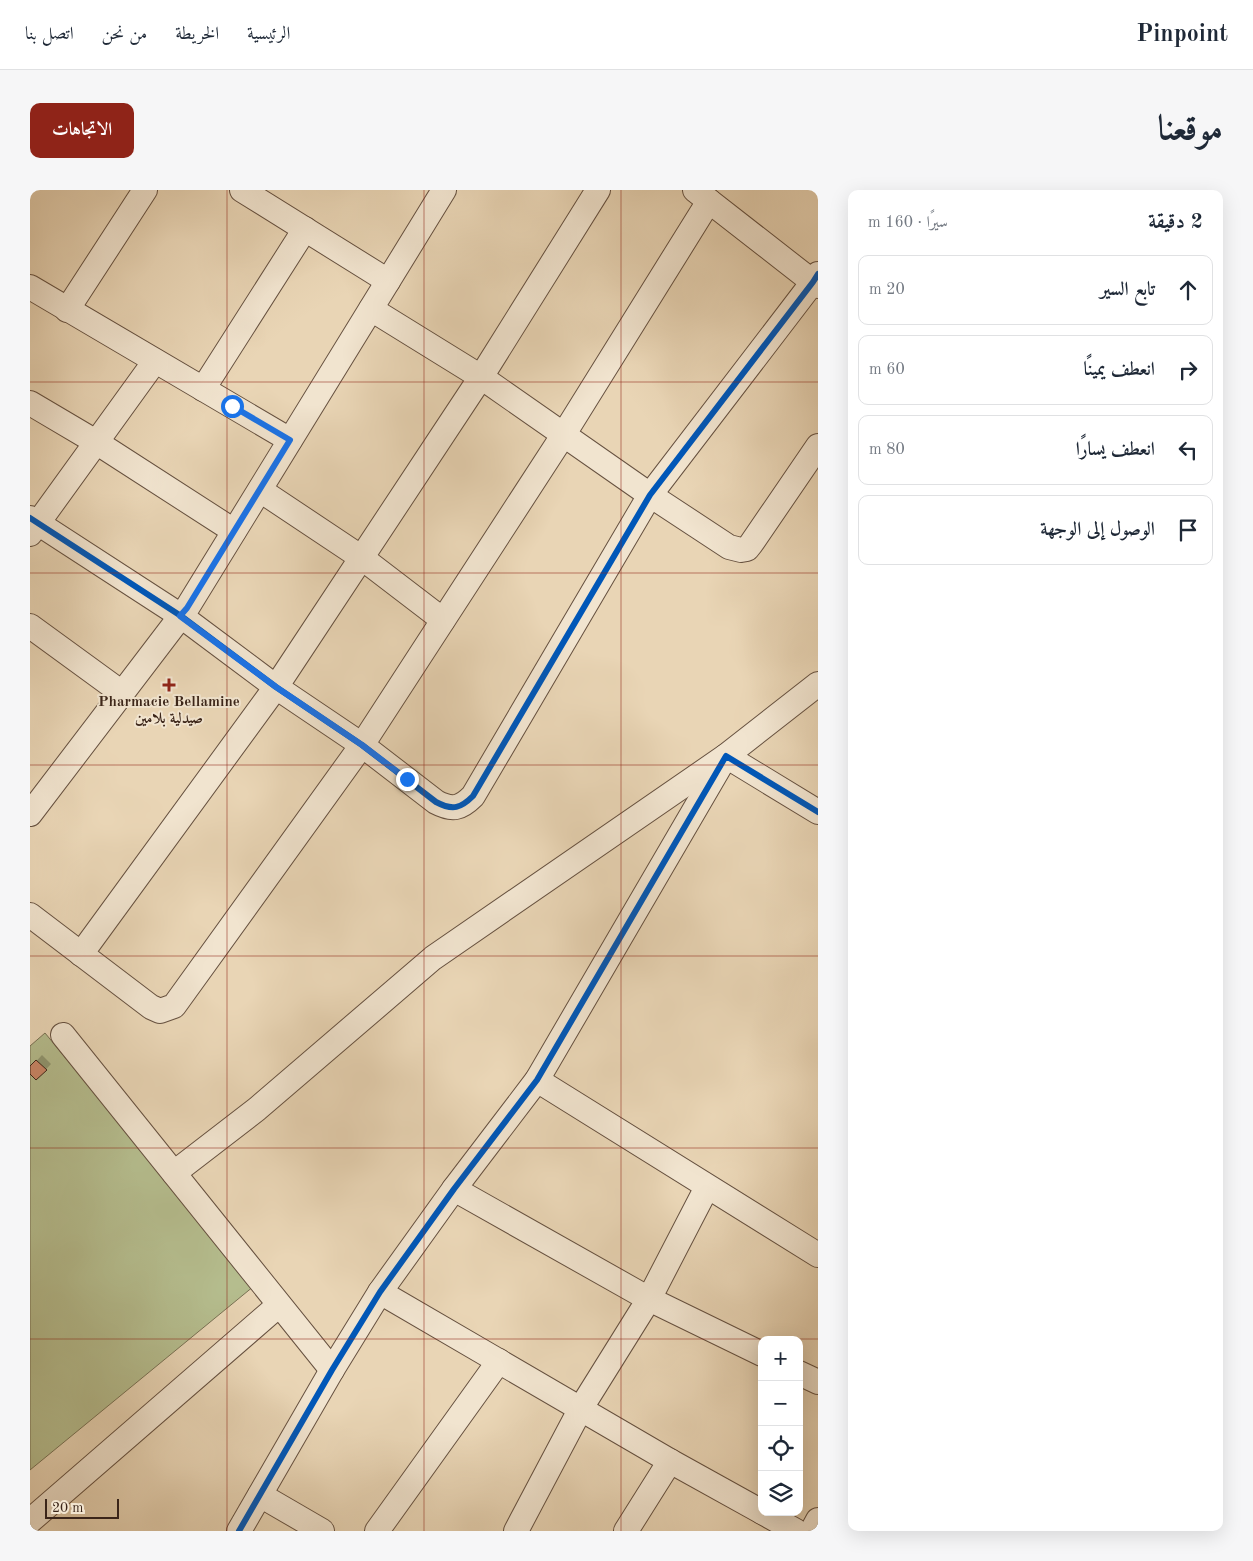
<!DOCTYPE html>
<html lang="ar">
<meta charset="utf-8">
<style>
body{margin:0;font-family:"Old Standard TT",Amiri,serif;background:#f6f6f7;color:#1f2937;direction:rtl}
.controls{position:absolute;right:15px;bottom:15px;display:grid;overflow:hidden;border-radius:10px;box-shadow:0 5px 20px #0002}
.controls button{width:45px;height:45px;display:grid;place-items:center;padding:0;border:0;border-bottom:1px solid #e0e1e3;background:#fff;color:#1f2937;font:25px sans-serif}
.scale{position:absolute;left:15px;bottom:12px;width:74px;box-sizing:border-box;padding-left:5px;border:2px solid #3b2519;border-top:0;font-size:14px;line-height:18px;white-space:nowrap;color:#3b2519;-webkit-text-stroke:4px #f1e4cf;paint-order:stroke}
.stop{position:absolute;width:15px;height:15px;margin:-11px;border:4px solid #1a73e8;border-radius:50%;background:#fff}
.stop.end{background:#1a73e8;border-color:#fff;box-shadow:0 1px 5px #0008}
.list{margin:0;padding:0;list-style:none}
h2{display:flex;justify-content:space-between;align-items:center;height:65px;margin:0;padding:0 20px;font-size:21px}
h2 small{font-size:16px;font-weight:400;color:#747a83}
.list li{display:grid;grid-template-columns:32px 1fr auto;gap:15px;align-items:center;box-sizing:border-box;height:70px;margin:0 10px 10px;padding:0 10px;border:1px solid #e0e1e3;border-radius:10px}
.list b{display:block;font-size:19px;white-space:nowrap}
.list em{font-size:16px;font-style:normal;color:#747a83}
.icon{flex:none;width:28px;height:28px;fill:none;stroke:currentColor;stroke-width:2;stroke-linecap:round;stroke-linejoin:round}
.map{position:relative;flex:none;width:788px;height:1341px;overflow:hidden;direction:ltr;border-radius:10px}
header{display:flex;align-items:center;gap:30px;box-sizing:border-box;height:70px;padding:0 25px;background:#fff;border-bottom:1px solid #e0e1e3}
header strong{font-size:24px}
nav{display:flex;gap:28px;margin-inline-start:auto;font-size:18px}
.intro{display:flex;align-items:center;justify-content:space-between;box-sizing:border-box;height:120px;padding:0 30px}
h1{margin:0;font-size:35px}
.button{padding:12px 22px;border-radius:10px;background:#8f2418;color:#fff;font-size:18px;font-weight:700}
main{display:flex;gap:30px;padding:0 30px}
aside{flex:1;background:#fff;border-radius:10px;box-shadow:0 5px 20px #0002}
.map>svg:first-child{display:block}
.green{fill:#b5bd8e;stroke:#787154}
.shadow{fill:#0003}
.building{fill:#cc8869;stroke:#3b2519}
.lines{fill:none;stroke-linecap:round;stroke-linejoin:round}
.minor-casing{stroke:#665140;stroke-width:26}
.minor{stroke:#f1e4cf;stroke-width:24}
.cycleway-casing{stroke:#f1e4cf;stroke-width:9}
.cycleway{stroke:#0057b8;stroke-width:6}
.route{stroke:#1a73e8;stroke-width:6}
.grid{fill:none;stroke:#8f2418;stroke-width:1;stroke-opacity:0.55}
.poi-dot{fill:#8f2418;stroke:#f1e4cf;stroke-width:2}
.labels{text-anchor:middle;dominant-baseline:central;stroke-width:4;stroke-linejoin:round;paint-order:stroke}
.poi-label{font-size:15px;font-weight:bold;fill:#3b2519;stroke:#f1e4cf}
</style>
<header>
<strong>Pinpoint</strong>
<nav><a>الرئيسية</a><a>الخريطة</a><a>من نحن</a><a>اتصل بنا</a></nav>
</header>
<div class="intro"><h1>موقعنا</h1><a class="button">الاتجاهات</a></div>
<main>
<aside>
<h2>2 دقيقة<small>سيرًا · 160 m</small></h2>
<ul class="list">
<li><svg class="icon" aria-label="ahead" viewBox="0 0 24 24"><path d="M12 20V5M6 11l6-6 6 6"/></svg><div><b>تابع السير</b></div><em>20 m</em></li>
<li><svg class="icon" aria-label="right" viewBox="0 0 24 24"><path d="M7 20v-9h11M14 6l5 5-5 5"/></svg><div><b>انعطف يمينًا</b></div><em>60 m</em></li>
<li><svg class="icon" aria-label="left" viewBox="0 0 24 24"><path d="M17 20v-9H6M10 6l-5 5 5 5"/></svg><div><b>انعطف يسارًا</b></div><em>80 m</em></li>
<li><svg class="icon" aria-label="arrive" viewBox="0 0 24 24"><path d="M6 21V4h12l-3 4 3 4H6"/></svg><div><b>الوصول إلى الوجهة</b></div></li>
</ul>
</aside>
<div class="map">
<svg width="788" height="1341" viewBox="0 0 788 1341">
<rect width="100%" height="100%" fill="#e9d5b5"/>
<filter id="stains"><feTurbulence type="fractalNoise" baseFrequency=".004" numOctaves="4"/><feColorMatrix values="0 0 0 0 .2 0 0 0 0 .09 0 0 0 0 .02 0 0 0 .5 -.17"/></filter>
<radialGradient id="worn" r=".72"><stop offset=".6" stop-color="#630" stop-opacity="0"/><stop offset="1" stop-color="#630" stop-opacity=".3"/></radialGradient>
<polygon class="green" points="15,843 224,1096 0,1280 0,856"/>
<polygon class="shadow" points="12,865 21,874 7,889 0,882 0,878"/>
<polygon class="building" points="6,870 17,880 6,890 0,884 0,876"/>
<g class="lines">
<defs>
<g id="minor">
<polyline points="212,0 358,91"/>
<polyline points="665,0 788,96"/>
<polyline points="0,97 260,250"/>
<polyline points="341,119 451,187 620,305 699,357 711,360 717,359 721,354 788,256"/>
<polyline points="37,120 115,0"/>
<polyline points="173,199 275,39"/>
<polyline points="0,213 66,252 204,341"/>
<polyline points="230,300 332,368 413,430"/>
<path d="M0 328 151 426 246 497 332 555 406 612C423 621 431 618 443 606L620 305 783 92 788 84"/>
<polyline points="0,344 125,171"/>
<polyline points="0,436 92,503"/>
<polyline points="0,624 157,418 414,0"/>
<polyline points="0,725 121,817 130,821 144,816 332,555 534,244 679,11"/>
<polyline points="51,764 246,497 451,187 568,0"/>
<polyline points="33,845 302,1180"/>
<polyline points="507,890 788,1065"/>
<polyline points="144,983 227,919 403,768 696,566 788,494"/>
<polyline points="424,999 619,1109 732,1164"/>
<polyline points="350,1102 640,1271 732,1322"/>
<polyline points="769,1183 788,1192"/>
<polyline points="230,1305 292,1341"/>
<polyline points="732,1322 766,1341"/>
<polyline points="0,1331 249,1115"/>
<polyline points="209,1341 302,1180 350,1102 424,999 507,890 696,566 788,622"/>
<polyline points="347,1341 469,1171"/>
<polyline points="486,1341 551,1218 619,1109 677,997"/>
<polyline points="596,1341 640,1271"/>
<polyline points="782,1341 788,1330"/>
</g>
</defs>
<use href="#minor" class="minor-casing"/>
<use href="#minor" class="minor"/>
<defs>
<g id="cycleway">
<path d="M0 328 151 426 246 497 332 555 406 612C423 621 431 618 443 606L620 305 783 92 788 84"/>
<polyline points="209,1341 302,1180 350,1102 424,999 507,890 696,566 788,622"/>
</g>
</defs>
<use href="#cycleway" class="cycleway-casing"/>
<use href="#cycleway" class="cycleway"/>
</g>
<g class="lines">
<polyline class="route" points="202,216 260,250 157,418 150,426 246,497 332,555 377,589"/>
</g>
<path class="grid" d="M197 0V1341M394 0V1341M591 0V1341M0 192H788M0 383H788M0 575H788M0 766H788M0 958H788M0 1149H788"/>
<path class="poi-dot" d="M136.5 487.5h5v5h5v5h-5v5h-5v-5h-5v-5h5z"/>
<g class="labels">
<g class="poi-label">
<text x="139" y="512">Pharmacie Bellamine<tspan x="139" dy="17">صيدلية بلامين</tspan></text>
</g>
</g>
<rect width="100%" height="100%" filter="url(#stains)"/>
<rect width="100%" height="100%" fill="url(#worn)"/>
</svg>
<div class="controls">
<button>+</button>
<button>−</button>
<button><svg class="icon" aria-label="locate" viewBox="0 0 24 24"><circle cx="12" cy="12" r="6"/><path d="M12 2v4M12 18v4M2 12h4M18 12h4"/></svg></button>
<button><svg class="icon" aria-label="layers" viewBox="0 0 24 24"><path d="M12 4l9 5-9 5-9-5zM3 14l9 5 9-5"/></svg></button>
</div>
<div class="scale">20 m</div>
<div class="stop" style="left:202px;top:216px"></div>
<div class="stop end" style="left:377px;top:589px"></div>
</div>
</main>
